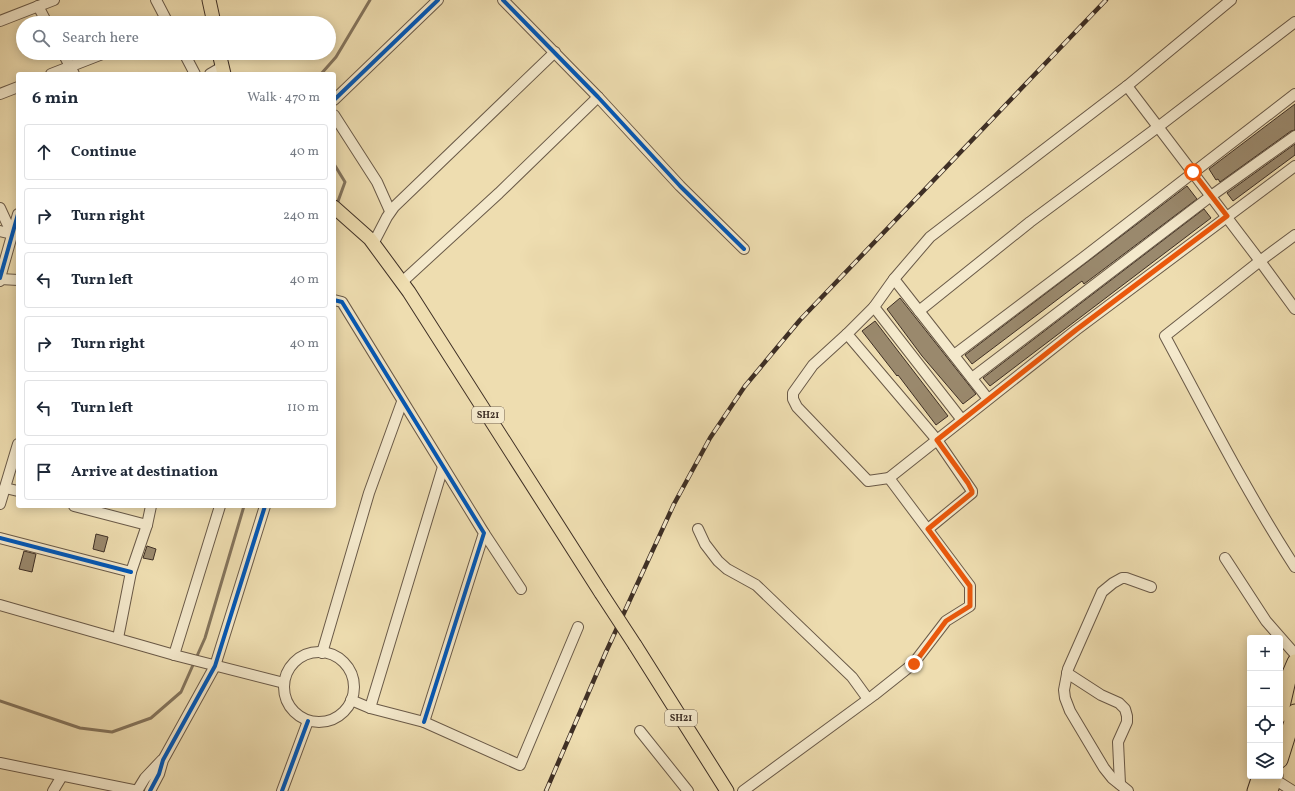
<!DOCTYPE html>
<meta charset="utf-8">
<style>
body{margin:0;font-family:Vollkorn,serif;background:#f2f2f3;color:#1f2937}
.controls{position:absolute;right:12px;bottom:12px;display:grid;overflow:hidden;border-radius:4px;box-shadow:0 2px 10px #0003}
.controls button{width:36px;height:36px;display:grid;place-items:center;padding:0;border:0;border-bottom:1px solid #e0e1e3;background:#fff;color:#1f2937;font:20px sans-serif}
.stop{position:absolute;width:12px;height:12px;margin:-9px;border:3px solid #ea580c;border-radius:50%;background:#fff}
.stop.end{background:#ea580c;border-color:#fff;box-shadow:0 1px 4px #0008}
.list{margin:0;padding:0;list-style:none}
h2{display:flex;justify-content:space-between;align-items:center;height:52px;margin:0;padding:0 16px;font-size:17px}
h2 small{font-size:13px;font-weight:400;color:#747a83}
.list li{display:grid;grid-template-columns:26px 1fr auto;gap:12px;align-items:center;box-sizing:border-box;height:56px;margin:0 8px 8px;padding:0 8px;border:1px solid #e0e1e3;border-radius:4px}
.list b{display:block;font-size:15px;white-space:nowrap}
.list em{font-size:13px;font-style:normal;color:#747a83}
.icon{flex:none;width:22px;height:22px;fill:none;stroke:currentColor;stroke-width:2;stroke-linecap:round;stroke-linejoin:round}
.map{position:relative;flex:none;width:1295px;height:791px;overflow:hidden}
.search{position:absolute;background:#fff;box-shadow:0 2px 10px #0003;left:16px;top:16px;width:320px;height:44px;display:flex;align-items:center;gap:10px;box-sizing:border-box;padding:0 14px;border-radius:22px;color:#747a83;font-size:15px}
.panel{position:absolute;background:#fff;box-shadow:0 2px 10px #0003;left:16px;top:72px;width:320px;height:436px;border-radius:4px}
.map>svg:first-child{display:block}
.lines{fill:none;stroke-linecap:round;stroke-linejoin:round}
.stream{stroke:#84745c;stroke-width:3}
.building{fill:#9a896d;stroke:#3e2f25}
.minor-casing{stroke:#6a5a48;stroke-width:12}
.major-casing{stroke:#3e2f25;stroke-width:15}
.highway-casing{stroke:#3e2f25;stroke-width:17}
.minor{stroke:#f4e9cc;stroke-width:10}
.major{stroke:#eeddb0;stroke-width:13}
.highway{stroke:#eeddb0;stroke-width:15}
.rail-casing{stroke:#3e2f25;stroke-width:4.5}
.rail{stroke:#f4e9cc;stroke-width:3;stroke-dasharray:9;stroke-linecap:butt}
.major-bridge-casing{stroke:#3e2f25;stroke-width:15;stroke-linecap:butt}
.major-bridge{stroke:#eeddb0;stroke-width:13}
.cycleway-casing{stroke:#f4e9cc;stroke-width:6}
.cycleway{stroke:#0057b8;stroke-width:4}
.route{stroke:#ea580c;stroke-width:5}
.labels{text-anchor:middle;dominant-baseline:central;stroke-width:3.5;stroke-linejoin:round;paint-order:stroke}
.shield{fill:#f4e9cc;stroke:#756757;stroke-width:1}
.shield-label{font-size:10px;font-weight:bold;fill:#3e2f25}
</style>
<div class="map">
<svg width="1295" height="791" viewBox="0 0 1295 791">
<rect width="100%" height="100%" fill="#eeddb0"/>
<filter id="stains"><feTurbulence type="fractalNoise" baseFrequency=".005" numOctaves="4"/><feColorMatrix values="0 0 0 0 .2 0 0 0 0 .09 0 0 0 0 .02 0 0 0 .5 -.17"/></filter>
<radialGradient id="worn" r=".72"><stop offset=".6" stop-color="#630" stop-opacity="0"/><stop offset="1" stop-color="#630" stop-opacity=".3"/></radialGradient>
<g class="lines">
<g class="stream">
<polyline points="321,74 336,57 370,0"/>
<polyline points="334,164 345,182 337,204"/>
<polyline points="0,701 80,728 112,732 151,718 181,692 205,638 244,506"/>
</g>
</g>
<g class="building">
<polygon points="1295,104 1295,130 1291,131 1220,182 1218,179 1216,180 1209,169"/>
<polygon points="1295,144 1295,155 1233,201 1227,193"/>
<polygon points="1187,186 1197,199 1084,284 1082,281 972,364 965,355"/>
<polygon points="1204,209 1211,218 990,386 983,378"/>
<polygon points="900,298 976,394 963,404 922,356 887,309"/>
<polygon points="875,321 948,416 936,425 898,375 897,376 862,331"/>
<polygon points="96,534 108,537 104,552 93,549"/>
<polygon points="147,546 156,549 153,560 143,558"/>
<polygon points="24,551 36,554 32,572 19,569"/>
</g>
<g class="lines">
<defs>
<g id="minor">
<polyline points="156,0 168,23"/>
<polyline points="503,0 598,97 680,186 744,249"/>
<polyline points="38,6 47,23"/>
<polyline points="0,21 54,0"/>
<polyline points="63,53 74,74"/>
<polyline points="184,53 195,74"/>
<polyline points="51,74 105,53"/>
<polyline points="210,74 222,67"/>
<polyline points="1127,86 1260,261 1295,309"/>
<polyline points="0,94 18,87"/>
<polyline points="334,100 438,0"/>
<polyline points="334,115 377,182 390,211"/>
<polyline points="0,208 12,234"/>
<polyline points="0,231 12,234"/>
<path d="M1295 235 1260 261 1165 336C1207 414 1247 493 1295 567"/>
<polyline points="373,244 387,217 394,207 555,52"/>
<polyline points="0,278 18,214"/>
<polyline points="894,279 874,307 962,420"/>
<polyline points="0,281 1,279 18,280"/>
<polyline points="402,282 499,193 598,97"/>
<polyline points="334,300 342,302 484,533 424,722"/>
<polyline points="874,307 847,334 937,440 972,491 972,493 928,529"/>
<polyline points="919,311 1030,222 1158,127 1295,22"/>
<polyline points="847,334 813,365 793,393 793,399 797,407 868,481 889,478"/>
<polyline points="954,355 1084,257 1295,94"/>
<polyline points="972,378 1211,196 1295,136"/>
<polyline points="988,399 894,279 930,237 1127,86 1231,0"/>
<polyline points="5,488 18,491"/>
<polyline points="0,504 18,444"/>
<polyline points="74,506 147,525"/>
<polyline points="698,529 705,544 718,561 727,569 756,585 852,677 868,699"/>
<polyline points="484,533 521,589"/>
<polyline points="0,538 131,572"/>
<polyline points="1225,558 1266,621 1295,654"/>
<polyline points="0,605 178,656 284,683"/>
<polyline points="118,638 131,572 147,525 151,506"/>
<circle cx="319" cy="687" r="35"/>
<polyline points="322,653 369,493 402,402"/>
<polyline points="174,655 220,506"/>
<polyline points="1067,673 1101,695 1119,703 1125,709 1127,716 1127,722 1118,742 1120,784"/>
<polyline points="351,700 370,708 424,722 520,765 578,627"/>
<polyline points="370,708 443,467"/>
<polyline points="640,731 688,791"/>
<polyline points="0,763 138,791"/>
<polyline points="1274,779 1293,791"/>
<polyline points="53,791 62,776"/>
<polyline points="137,791 145,778 162,760"/>
<polyline points="150,791 159,774 163,760 215,666 265,506"/>
<polyline points="282,791 308,721"/>
<polyline points="743,791 874,695 913,664 946,621 970,606 970,586 889,478 1076,330 1295,166"/>
<polyline points="1128,791 1112,778 1104,768 1070,711 1065,698 1064,690 1068,669 1102,592 1113,583 1122,578 1126,578 1151,587"/>
</g>
<g id="major">
<polyline points="209,0 214,23"/>
<polyline points="219,53 224,74"/>
<polyline points="334,207 370,239 409,292 601,593"/>
<polyline points="635,645 727,791"/>
</g>
<g id="highway">
<polyline points="1280,715 1289,676 1295,662"/>
<polyline points="1280,760 1295,712"/>
<polyline points="1255,791 1260,776"/>
<polyline points="1270,791 1275,776"/>
</g>
</defs>
<use href="#minor" class="minor-casing"/>
<use href="#major" class="major-casing"/>
<use href="#highway" class="highway-casing"/>
<use href="#minor" class="minor"/>
<use href="#major" class="major"/>
<use href="#highway" class="highway"/>
<defs>
<polyline id="rail" points="546,791 606,652 674,504 710,438 745,386 800,320 1106,0"/>
</defs>
<use href="#rail" class="rail-casing"/>
<use href="#rail" class="rail"/>
<defs>
<polyline id="major-bridge" points="601,593 635,645"/>
</defs>
<use href="#major-bridge" class="major-bridge-casing"/>
<use href="#major-bridge" class="major-bridge"/>
<defs>
<g id="cycleway">
<polyline points="503,0 598,97 680,186 744,249"/>
<polyline points="334,100 438,0"/>
<polyline points="0,278 18,214"/>
<polyline points="334,300 342,302 484,533 424,722"/>
<polyline points="0,538 131,572"/>
<polyline points="150,791 159,774 163,760 215,666 265,506"/>
<polyline points="282,791 308,721"/>
</g>
</defs>
<use href="#cycleway" class="cycleway-casing"/>
<use href="#cycleway" class="cycleway"/>
</g>
<g class="lines">
<polyline class="route" points="914,664 946,621 970,606 970,586 928,529 972,493 972,491 968,483 937,440 1076,330 1227,216 1193,172"/>
</g>
<g class="labels">
<g class="shield">
<rect x="472" y="407" width="32" height="16" rx="3"/>
<rect x="665" y="710" width="32" height="16" rx="3"/>
</g>
<g class="shield-label">
<text x="488" y="415">SH21</text>
<text x="681" y="718">SH21</text>
</g>
</g>
<rect width="100%" height="100%" filter="url(#stains)"/>
<rect width="100%" height="100%" fill="url(#worn)"/>
</svg>
<div class="controls">
<button>+</button>
<button>−</button>
<button><svg class="icon" aria-label="locate" viewBox="0 0 24 24"><circle cx="12" cy="12" r="6"/><path d="M12 2v4M12 18v4M2 12h4M18 12h4"/></svg></button>
<button><svg class="icon" aria-label="layers" viewBox="0 0 24 24"><path d="M12 4l9 5-9 5-9-5zM3 14l9 5 9-5"/></svg></button>
</div>
<div class="stop" style="left:1193px;top:172px"></div>
<div class="stop end" style="left:914px;top:664px"></div>
<div class="search"><svg class="icon" aria-label="search" viewBox="0 0 24 24"><circle cx="10" cy="10" r="6"/><path d="M15 15l6 6"/></svg>Search here</div>
<section class="panel">
<h2>6 min<small>Walk · 470 m</small></h2>
<ul class="list">
<li><svg class="icon" aria-label="ahead" viewBox="0 0 24 24"><path d="M12 20V5M6 11l6-6 6 6"/></svg><div><b>Continue</b></div><em>40 m</em></li>
<li><svg class="icon" aria-label="right" viewBox="0 0 24 24"><path d="M7 20v-9h11M14 6l5 5-5 5"/></svg><div><b>Turn right</b></div><em>240 m</em></li>
<li><svg class="icon" aria-label="left" viewBox="0 0 24 24"><path d="M17 20v-9H6M10 6l-5 5 5 5"/></svg><div><b>Turn left</b></div><em>40 m</em></li>
<li><svg class="icon" aria-label="right" viewBox="0 0 24 24"><path d="M7 20v-9h11M14 6l5 5-5 5"/></svg><div><b>Turn right</b></div><em>40 m</em></li>
<li><svg class="icon" aria-label="left" viewBox="0 0 24 24"><path d="M17 20v-9H6M10 6l-5 5 5 5"/></svg><div><b>Turn left</b></div><em>110 m</em></li>
<li><svg class="icon" aria-label="arrive" viewBox="0 0 24 24"><path d="M6 21V4h12l-3 4 3 4H6"/></svg><div><b>Arrive at destination</b></div></li>
</ul>
</section>
</div>
